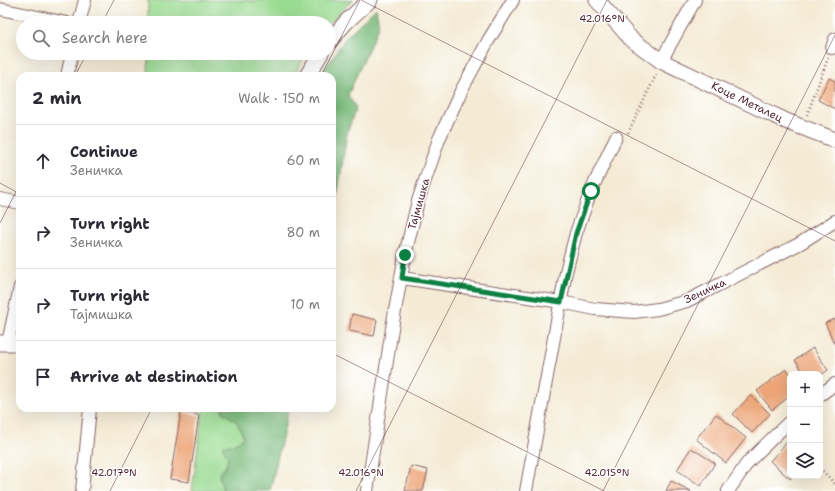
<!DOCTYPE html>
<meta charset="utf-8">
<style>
body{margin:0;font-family:"Shantell Sans",sans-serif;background:#f7f7f7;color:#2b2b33}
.controls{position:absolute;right:12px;bottom:12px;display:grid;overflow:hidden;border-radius:8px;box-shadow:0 4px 16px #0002}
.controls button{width:36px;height:36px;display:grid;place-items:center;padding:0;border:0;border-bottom:1px solid #e1e1e2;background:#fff;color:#2b2b33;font:20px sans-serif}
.stop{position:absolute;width:12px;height:12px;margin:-9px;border:3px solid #0b8043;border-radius:50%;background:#fff}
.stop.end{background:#0b8043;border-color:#fff;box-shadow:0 1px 4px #0008}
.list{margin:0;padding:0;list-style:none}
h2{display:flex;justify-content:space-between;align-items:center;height:52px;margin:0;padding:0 16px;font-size:17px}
h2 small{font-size:13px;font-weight:400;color:#7c7c81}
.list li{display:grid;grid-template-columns:26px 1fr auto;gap:12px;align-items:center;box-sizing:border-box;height:72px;padding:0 16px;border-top:1px solid #e1e1e2}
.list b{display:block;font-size:15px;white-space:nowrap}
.list p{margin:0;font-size:13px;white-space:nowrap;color:#7c7c81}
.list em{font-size:13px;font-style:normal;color:#7c7c81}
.icon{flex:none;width:22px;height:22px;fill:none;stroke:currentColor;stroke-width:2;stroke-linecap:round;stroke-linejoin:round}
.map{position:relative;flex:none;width:835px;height:491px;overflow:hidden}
.search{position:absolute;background:#fff;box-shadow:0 4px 16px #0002;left:16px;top:16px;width:320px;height:44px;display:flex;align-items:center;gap:10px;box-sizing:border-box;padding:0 14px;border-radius:22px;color:#7c7c81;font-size:15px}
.panel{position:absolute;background:#fff;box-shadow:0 4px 16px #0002;left:16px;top:72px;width:320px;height:340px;border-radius:12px}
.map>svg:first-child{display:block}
.green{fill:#9bdc93;stroke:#727e5f}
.forest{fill:#7cbc7d;stroke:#636e54}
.building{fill:#eda476}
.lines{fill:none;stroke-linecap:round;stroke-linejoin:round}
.minor-casing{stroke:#866666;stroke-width:14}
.tertiary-casing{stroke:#866666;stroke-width:17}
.path{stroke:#866666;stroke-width:2.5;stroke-dasharray:1 3;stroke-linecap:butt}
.minor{stroke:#fff;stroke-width:12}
.tertiary{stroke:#fff;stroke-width:15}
.route{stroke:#0b8043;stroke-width:5}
.ticks{fill:none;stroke:#4a1f2b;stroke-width:1;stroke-opacity:0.45}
.labels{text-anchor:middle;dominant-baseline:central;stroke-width:3;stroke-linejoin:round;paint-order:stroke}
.street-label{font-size:11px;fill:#4a1f2b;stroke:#fff}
.ticks-label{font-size:10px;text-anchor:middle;fill:#4a1f2b;stroke:#fff;stroke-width:3;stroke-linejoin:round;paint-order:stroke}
</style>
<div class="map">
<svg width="835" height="491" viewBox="0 0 835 491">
<rect width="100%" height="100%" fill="#fff"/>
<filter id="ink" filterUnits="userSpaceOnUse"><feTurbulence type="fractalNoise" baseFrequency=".025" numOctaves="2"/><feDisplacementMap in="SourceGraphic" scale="8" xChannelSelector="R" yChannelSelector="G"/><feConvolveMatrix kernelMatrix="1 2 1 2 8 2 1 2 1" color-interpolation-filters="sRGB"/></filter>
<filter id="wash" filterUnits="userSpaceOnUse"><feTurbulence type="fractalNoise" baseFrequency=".012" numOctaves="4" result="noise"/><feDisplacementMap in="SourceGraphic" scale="16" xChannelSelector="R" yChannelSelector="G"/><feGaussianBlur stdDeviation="0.9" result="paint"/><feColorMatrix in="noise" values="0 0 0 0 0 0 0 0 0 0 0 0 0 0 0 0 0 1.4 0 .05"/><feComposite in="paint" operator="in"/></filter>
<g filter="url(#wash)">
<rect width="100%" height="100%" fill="#f4ebd5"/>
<g class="green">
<polygon points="148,0 248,0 256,2 256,0 354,0 347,5 329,24 148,23"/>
<polygon points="149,53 306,53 294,76 148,76"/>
<polygon points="203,408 223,408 223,412 237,422 244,438 231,445 226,466 219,474 223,491 192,491"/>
</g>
<g class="forest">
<polygon points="376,8 379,25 348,95 356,108 347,133 332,231 332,76 320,76 347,36"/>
<polygon points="223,408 289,408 270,491 223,491 219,474 226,466 228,457 222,446 231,445 244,438 237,422 223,412"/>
</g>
<g id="blocks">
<g class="building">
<polygon points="829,78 835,81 835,109 818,100"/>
<polygon points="352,314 377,320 374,336 349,331"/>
<polygon points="835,319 835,345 825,323"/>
<polygon points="813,348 828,370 820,376 820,374 805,374 795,360"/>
<polygon points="786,369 790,373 790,396 772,410 757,391"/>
<polygon points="751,395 770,414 752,433 733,414"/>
<polygon points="181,412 199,415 189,482 170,479"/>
<polygon points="716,414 746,438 726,463 696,439"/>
<polygon points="788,441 790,443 790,476 793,476 790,479 770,461"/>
<polygon points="691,448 715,463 701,486 677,470"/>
<polygon points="411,466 428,470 423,491 405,491"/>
<polygon points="671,481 691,491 666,491"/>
</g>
</g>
</g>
<g filter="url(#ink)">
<use href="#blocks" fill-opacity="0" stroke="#866666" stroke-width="1"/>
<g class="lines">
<defs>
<g id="minor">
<polyline points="0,9 67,23"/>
<polyline points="79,23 85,0"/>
<polyline points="832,48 835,39"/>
<polyline points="661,61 695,0"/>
<polyline points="67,76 72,53"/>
<polyline points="0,199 20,203"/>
<polyline points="402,278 561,302 595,309 634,312 658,309 687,301 799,244 835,221"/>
<polyline points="8,343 20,287"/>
<polyline points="820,395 835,384"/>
<polyline points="82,491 90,408"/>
<polyline points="367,491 393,322 405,255 418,201 439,139 461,91 488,41 513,0"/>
<polyline points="526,491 566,272 576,233 591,191 616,137"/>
<polyline points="728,491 748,462 790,421"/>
</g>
<g id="tertiary">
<polyline points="597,0 631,39 661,61 786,121 835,140"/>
<polyline points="329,42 346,22 370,0"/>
<polyline points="307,76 321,53"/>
<polyline points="0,343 20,343"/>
</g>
</defs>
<use href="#minor" class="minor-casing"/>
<use href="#tertiary" class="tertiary-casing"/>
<g class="path">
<polyline points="807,115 828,58"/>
<polyline points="628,133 657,73"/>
<polyline points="820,468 835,484"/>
</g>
<use href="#minor" class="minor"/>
<use href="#tertiary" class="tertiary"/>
</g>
</g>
<g class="lines" filter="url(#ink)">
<polyline class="route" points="405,255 402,278 561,302 576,233 591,191"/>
</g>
<path class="ticks" d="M361 0 835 241M102 23 114 0M75 76 87 53M321 76 360 0M0 183 20 194M0 223 20 184M332 353 604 491M110 491 152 408M356 491 607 0M603 491 835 35"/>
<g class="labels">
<g class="street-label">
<text transform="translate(747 102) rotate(26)">Коце Металец</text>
<text transform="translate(419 204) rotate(-74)">Тајмишка</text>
<text transform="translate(705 291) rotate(-25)">Зеничка</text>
</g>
</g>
<g class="ticks-label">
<text x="602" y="22">42.016°N</text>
<text x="114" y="476">42.017°N</text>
<text x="361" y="476">42.016°N</text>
<text x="607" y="476">42.015°N</text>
</g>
</svg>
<div class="controls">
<button>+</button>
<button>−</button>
<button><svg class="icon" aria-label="layers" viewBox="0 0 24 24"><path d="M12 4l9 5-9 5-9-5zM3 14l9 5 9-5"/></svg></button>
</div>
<div class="stop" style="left:591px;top:191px"></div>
<div class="stop end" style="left:405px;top:255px"></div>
<div class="search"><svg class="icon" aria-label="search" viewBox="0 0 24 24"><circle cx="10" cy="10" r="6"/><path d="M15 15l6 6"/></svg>Search here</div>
<section class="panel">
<h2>2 min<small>Walk · 150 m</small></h2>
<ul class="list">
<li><svg class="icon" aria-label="ahead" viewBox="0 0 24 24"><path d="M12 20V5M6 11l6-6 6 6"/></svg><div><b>Continue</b><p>Зеничка</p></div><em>60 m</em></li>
<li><svg class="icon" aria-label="right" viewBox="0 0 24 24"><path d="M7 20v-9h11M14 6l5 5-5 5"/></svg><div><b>Turn right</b><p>Зеничка</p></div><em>80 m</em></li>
<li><svg class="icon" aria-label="right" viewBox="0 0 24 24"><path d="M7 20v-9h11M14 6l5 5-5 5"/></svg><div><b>Turn right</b><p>Тајмишка</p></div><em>10 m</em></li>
<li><svg class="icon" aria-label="arrive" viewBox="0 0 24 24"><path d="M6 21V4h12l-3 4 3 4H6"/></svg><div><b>Arrive at destination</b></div></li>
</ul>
</section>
</div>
